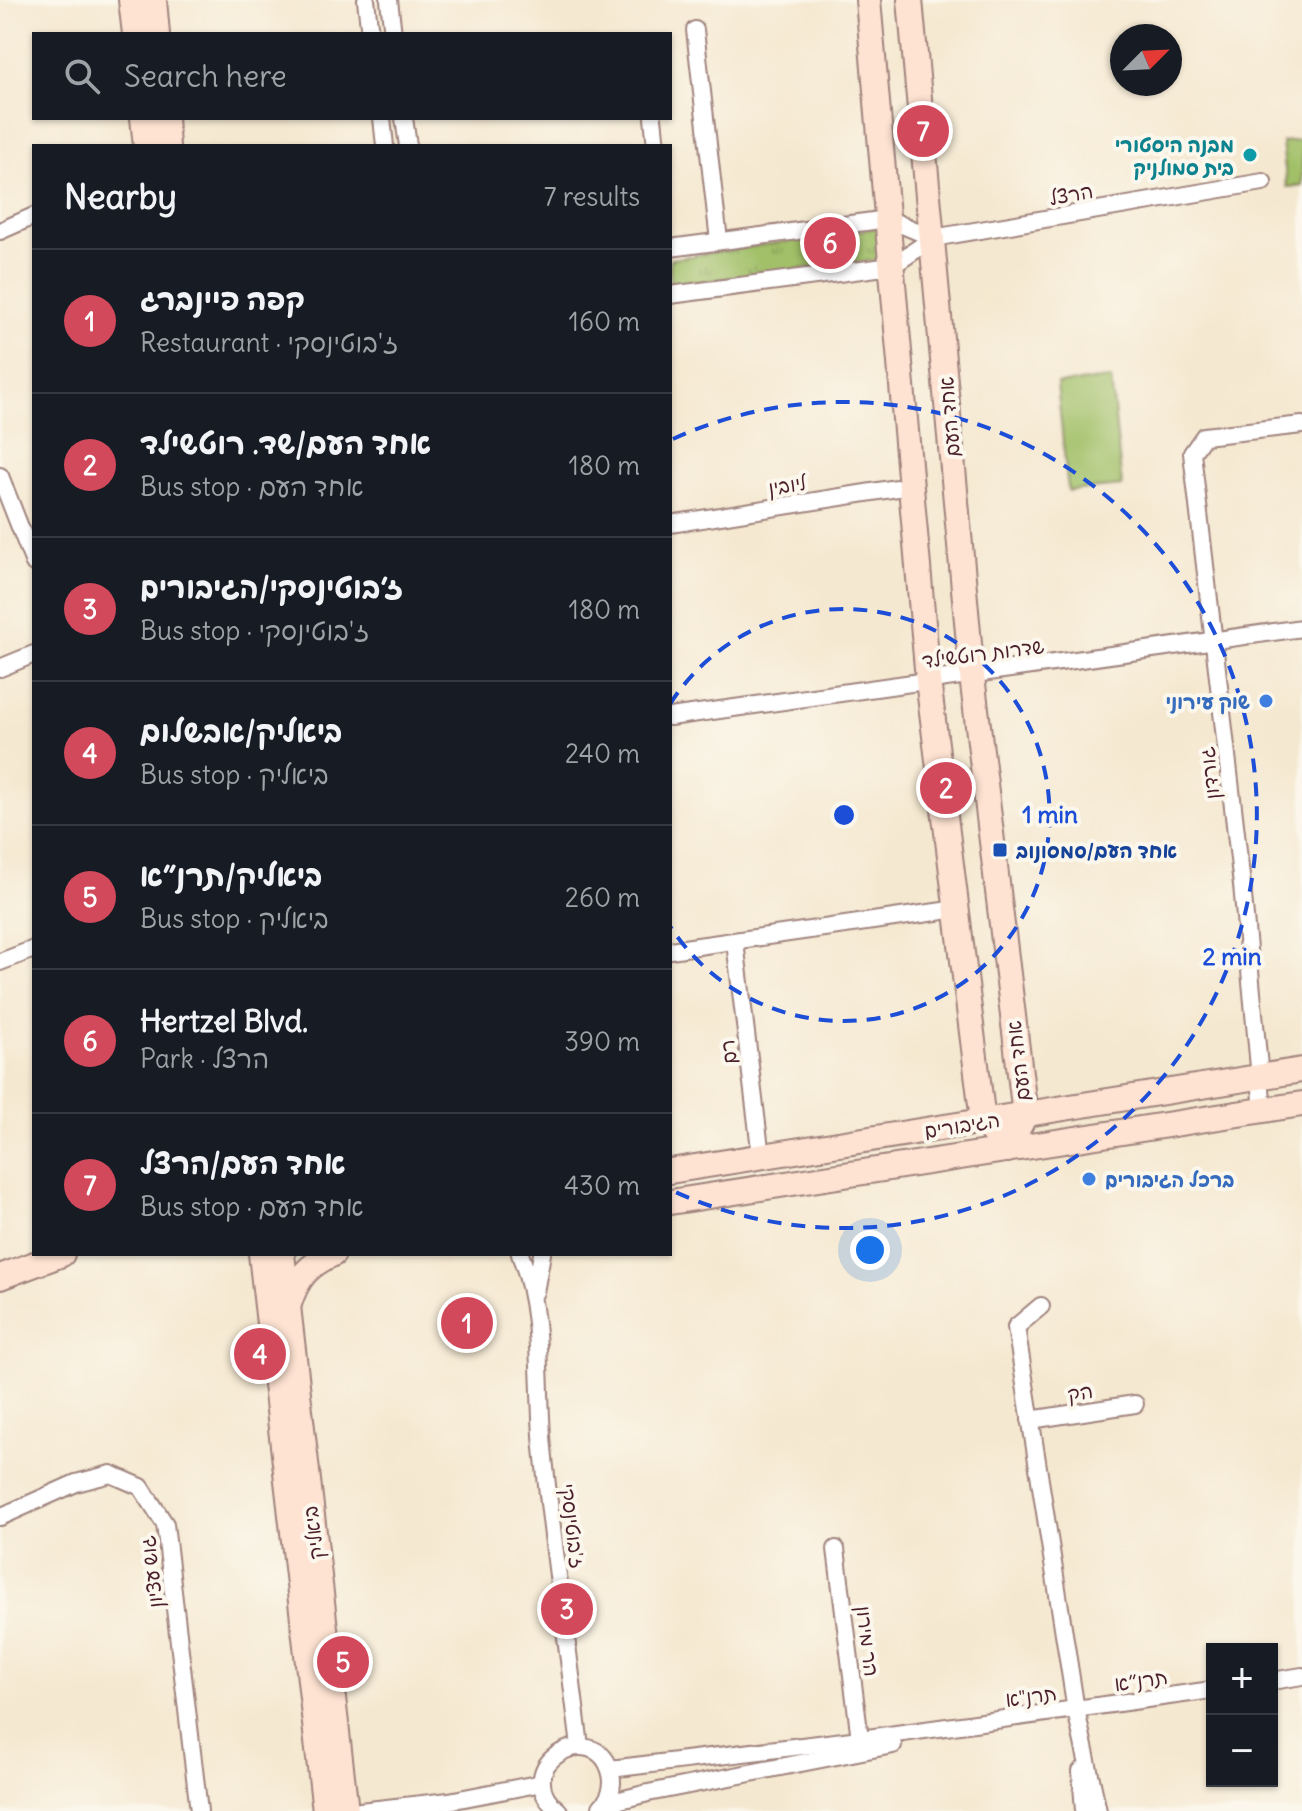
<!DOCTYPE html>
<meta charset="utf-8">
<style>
body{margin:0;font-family:Delius,"Playpen Sans Hebrew",sans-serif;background:#20242c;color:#f1f3f6}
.controls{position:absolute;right:24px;bottom:24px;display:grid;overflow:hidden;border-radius:0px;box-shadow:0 2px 6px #0004}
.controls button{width:72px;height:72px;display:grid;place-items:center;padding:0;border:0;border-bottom:2px solid #363941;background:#171b24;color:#f1f3f6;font:40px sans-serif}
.compass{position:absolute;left:1110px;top:24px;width:72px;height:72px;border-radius:50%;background:#171b24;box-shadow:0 2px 6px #0004;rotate:66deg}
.you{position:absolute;left:870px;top:1250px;width:28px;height:28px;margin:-20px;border:6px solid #fff;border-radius:50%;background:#1a73e8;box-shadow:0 0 0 12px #1a73e833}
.badge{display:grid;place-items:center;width:52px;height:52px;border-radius:50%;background:#d1495b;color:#fff;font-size:26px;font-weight:700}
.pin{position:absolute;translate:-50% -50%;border:4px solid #fff;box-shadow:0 2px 8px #0006}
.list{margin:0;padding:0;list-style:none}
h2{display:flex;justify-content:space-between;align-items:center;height:104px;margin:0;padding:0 32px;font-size:34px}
h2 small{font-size:26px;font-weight:400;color:#9ea1a6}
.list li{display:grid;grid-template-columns:52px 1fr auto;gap:24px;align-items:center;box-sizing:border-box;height:144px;padding:0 32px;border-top:2px solid #363941}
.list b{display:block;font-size:30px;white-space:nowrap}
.list p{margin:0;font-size:26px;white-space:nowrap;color:#9ea1a6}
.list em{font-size:26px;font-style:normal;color:#9ea1a6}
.icon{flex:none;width:44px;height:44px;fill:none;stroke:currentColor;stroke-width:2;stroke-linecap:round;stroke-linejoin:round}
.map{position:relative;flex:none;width:1302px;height:1811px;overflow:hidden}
.search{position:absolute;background:#171b24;box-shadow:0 2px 6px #0004;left:32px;top:32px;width:640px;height:88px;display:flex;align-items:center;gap:20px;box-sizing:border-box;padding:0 28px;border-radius:0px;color:#9ea1a6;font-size:30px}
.panel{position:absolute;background:#171b24;box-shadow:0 2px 6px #0004;left:32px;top:144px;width:640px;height:1112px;border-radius:0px}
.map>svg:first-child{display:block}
.grass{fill:#a1c068;stroke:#76704a;stroke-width:2}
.park{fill:url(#park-tufts);stroke:#76704a;stroke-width:2}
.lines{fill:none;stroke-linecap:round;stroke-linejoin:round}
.street-casing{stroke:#a0847e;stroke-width:20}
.secondary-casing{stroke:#a0847e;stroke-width:28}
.street{stroke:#fff;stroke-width:16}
.secondary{stroke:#fee3d2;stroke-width:24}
.ring{fill:none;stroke:#1d4ed8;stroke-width:4;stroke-dasharray:14 10}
.culture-dot{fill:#0f9aa8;stroke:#fbf7ec;stroke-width:3}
.shop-dot{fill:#3f7fe0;stroke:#fbf7ec;stroke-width:3}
.transit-dot{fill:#1a4fb4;stroke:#fbf7ec;stroke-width:3}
.labels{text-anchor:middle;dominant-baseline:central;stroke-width:8;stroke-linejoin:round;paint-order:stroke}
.culture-label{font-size:20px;font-weight:bold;fill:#0d838f;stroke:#fbf7ec;text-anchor:end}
.street-label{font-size:20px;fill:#4a1f2b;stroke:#fbf7ec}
.shop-label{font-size:20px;font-weight:bold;fill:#366cbe;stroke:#fbf7ec;text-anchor:end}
.transit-label{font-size:20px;font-weight:bold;fill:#164399;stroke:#fbf7ec;text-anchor:start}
.centre{fill:#1d4ed8;stroke:#fbf7ec;stroke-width:4}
.ring-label{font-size:24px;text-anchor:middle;font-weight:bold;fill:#1d4ed8;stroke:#fbf7ec;stroke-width:8;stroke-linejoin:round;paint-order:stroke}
</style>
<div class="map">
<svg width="1302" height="1811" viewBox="0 0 1302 1811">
<defs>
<pattern id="park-tufts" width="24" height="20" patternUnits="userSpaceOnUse" patternTransform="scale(2)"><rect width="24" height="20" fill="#a1c068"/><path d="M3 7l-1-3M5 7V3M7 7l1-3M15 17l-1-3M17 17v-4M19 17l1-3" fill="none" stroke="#859b56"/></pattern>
</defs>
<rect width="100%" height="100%" fill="#fbf7ec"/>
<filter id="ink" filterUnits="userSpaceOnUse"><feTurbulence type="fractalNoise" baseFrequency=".0125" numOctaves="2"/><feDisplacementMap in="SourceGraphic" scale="16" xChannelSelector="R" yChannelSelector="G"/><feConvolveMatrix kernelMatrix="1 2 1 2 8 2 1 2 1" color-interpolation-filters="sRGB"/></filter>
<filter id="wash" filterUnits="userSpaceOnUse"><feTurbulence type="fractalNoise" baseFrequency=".006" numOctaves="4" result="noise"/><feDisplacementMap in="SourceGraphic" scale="32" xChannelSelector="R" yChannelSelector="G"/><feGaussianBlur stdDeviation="1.8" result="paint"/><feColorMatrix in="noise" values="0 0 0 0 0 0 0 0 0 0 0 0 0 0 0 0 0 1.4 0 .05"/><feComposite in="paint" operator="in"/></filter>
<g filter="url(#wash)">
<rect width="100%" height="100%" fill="#f5e8d0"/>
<g class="grass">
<polygon points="1302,140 1302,186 1287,187 1282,142"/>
<polygon points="1111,379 1122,486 1068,491 1057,384"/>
</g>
<polygon class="park" points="882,227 885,259 670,285 670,259"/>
</g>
<g filter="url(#ink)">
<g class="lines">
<defs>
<g id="street">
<polyline points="366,0 370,34"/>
<polyline points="389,0 393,34"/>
<polyline points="695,30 719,241"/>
<polyline points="382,118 385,146"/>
<polyline points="404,118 408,146"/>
<polyline points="653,118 656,146"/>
<polyline points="0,231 34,216"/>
<polyline points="670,248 888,219 933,238"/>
<polyline points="670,295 892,266 933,238 1263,182"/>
<polyline points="0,476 34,563"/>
<polyline points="670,524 910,486"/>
<polyline points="0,668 34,654"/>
<polyline points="670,717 1302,628"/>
<polyline points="735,942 761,1157"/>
<polyline points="670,950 957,909"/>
<polyline points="0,962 34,949"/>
<polyline points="1263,1110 1242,885 1192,453 1204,436 1302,425"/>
<path d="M520 1254C544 1314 537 1385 543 1448 553 1548 568 1647 580 1747"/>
<polyline points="535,1292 542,1254"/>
<polyline points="1041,1306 1016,1327 1076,1710 1098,1811"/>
<polyline points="1030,1420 1135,1404"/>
<polyline points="0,1517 76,1483 111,1474 141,1487 165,1524 199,1811"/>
<polyline points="836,1549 860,1739"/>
<polyline points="1272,1681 1302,1676"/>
<polyline points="610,1769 860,1739 1212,1690"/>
<polyline points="1081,1771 1084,1811"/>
<polyline points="604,1804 648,1793 893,1745"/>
<polyline points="360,1811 449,1801 542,1783"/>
<path d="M559 1811C504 1767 597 1714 611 1774 614 1787 610 1798 601 1807"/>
</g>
<g id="secondary">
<polyline points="131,0 135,34"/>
<polyline points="154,0 157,34"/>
<polyline points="868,0 928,680 983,1121 1007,1150"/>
<polyline points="910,0 972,676 1025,1115 1007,1150"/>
<polyline points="143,118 146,146"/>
<polyline points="165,118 167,146"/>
<polyline points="670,1171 1302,1070"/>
<polyline points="670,1202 1302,1104"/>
<polyline points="261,1254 325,1811"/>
<polyline points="282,1254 346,1811"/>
<polyline points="0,1277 62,1254"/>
<path d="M289 1304C297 1278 308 1265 333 1254"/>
</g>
</defs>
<use href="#street" class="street-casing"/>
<use href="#secondary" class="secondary-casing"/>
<use href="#street" class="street"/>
<use href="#secondary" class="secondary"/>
</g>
</g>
<g class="ring">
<path d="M670 704A206 206 0 1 1 670 926"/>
<path d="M673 439A413 413 0 1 1 673 1191"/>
</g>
<circle class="culture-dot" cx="1250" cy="155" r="8"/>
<g class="shop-dot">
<circle cx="1266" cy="701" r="8"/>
<circle cx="1089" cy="1179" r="8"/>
</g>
<rect class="transit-dot" x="992" y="842" width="16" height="16" rx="4"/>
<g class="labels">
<g class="culture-label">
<text x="1234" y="144">מבנה היסטורי<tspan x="1234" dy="23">בית סמולניק</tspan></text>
</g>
<g class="street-label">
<text transform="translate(1071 194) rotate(-10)">הרצל</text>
<text transform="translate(949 417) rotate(-95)">אחד העם</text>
<text transform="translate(787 485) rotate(-9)">ליובין</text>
<text transform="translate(983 653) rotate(-7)">שדרות רוטשילד</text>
<text transform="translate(1209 773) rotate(-97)">גורדון</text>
<text transform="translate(728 1052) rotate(-97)">רם</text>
<text transform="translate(1018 1061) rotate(-97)">אחד העם</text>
<text transform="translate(962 1125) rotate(-9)">הגיבורים</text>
<text transform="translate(1080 1392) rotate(-9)">הק</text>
<text transform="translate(573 1526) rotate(83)">ז'בוטינסקי</text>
<text transform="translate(313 1533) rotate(-97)">ביאליק</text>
<text transform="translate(151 1572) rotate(-97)">גוש עציון</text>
<text transform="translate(868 1641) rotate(83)">הר מירון</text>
<text transform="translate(1141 1680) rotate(-8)">תרנ״א</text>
<text transform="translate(1031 1696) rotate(-8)">תרנ"א</text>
</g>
<g class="shop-label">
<text x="1250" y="701">שוק עירוני</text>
<text x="1105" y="1179" text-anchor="start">ברכל הגיבורים</text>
</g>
<g class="transit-label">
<text x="1016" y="850">אחד העם/סמסונוב</text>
</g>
</g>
<circle cx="844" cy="815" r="12" class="centre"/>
<g class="ring-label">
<text x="1050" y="823">1 min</text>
<text x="1232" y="965">2 min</text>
</g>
</svg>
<div class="controls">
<button>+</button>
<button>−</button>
</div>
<svg class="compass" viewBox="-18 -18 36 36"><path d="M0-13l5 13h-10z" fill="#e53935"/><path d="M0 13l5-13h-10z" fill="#9ea1a6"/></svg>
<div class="you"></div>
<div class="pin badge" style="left:467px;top:1323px">1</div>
<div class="pin badge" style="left:946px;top:788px">2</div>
<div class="pin badge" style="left:567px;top:1609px">3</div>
<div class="pin badge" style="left:260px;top:1354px">4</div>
<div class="pin badge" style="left:343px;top:1662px">5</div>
<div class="pin badge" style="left:830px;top:243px">6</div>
<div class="pin badge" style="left:923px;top:131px">7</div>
<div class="search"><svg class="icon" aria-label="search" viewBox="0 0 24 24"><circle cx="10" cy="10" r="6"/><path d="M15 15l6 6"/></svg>Search here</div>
<section class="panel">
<h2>Nearby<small>7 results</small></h2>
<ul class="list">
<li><span class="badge">1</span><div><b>קפה פיינברג</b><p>Restaurant · ז'בוטינסקי</p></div><em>160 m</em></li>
<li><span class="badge">2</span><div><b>אחד העם/שד. רוטשילד</b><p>Bus stop · אחד העם</p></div><em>180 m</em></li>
<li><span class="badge">3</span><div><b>ז׳בוטינסקי/הגיבורים</b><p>Bus stop · ז'בוטינסקי</p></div><em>180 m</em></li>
<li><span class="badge">4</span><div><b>ביאליק/אבשלום</b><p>Bus stop · ביאליק</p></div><em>240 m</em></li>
<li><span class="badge">5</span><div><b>ביאליק/תרנ״א</b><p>Bus stop · ביאליק</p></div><em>260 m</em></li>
<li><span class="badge">6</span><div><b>Hertzel Blvd.</b><p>Park · הרצל</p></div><em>390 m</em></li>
<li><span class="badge">7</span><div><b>אחד העם/הרצל</b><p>Bus stop · אחד העם</p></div><em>430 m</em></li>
</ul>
</section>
</div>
